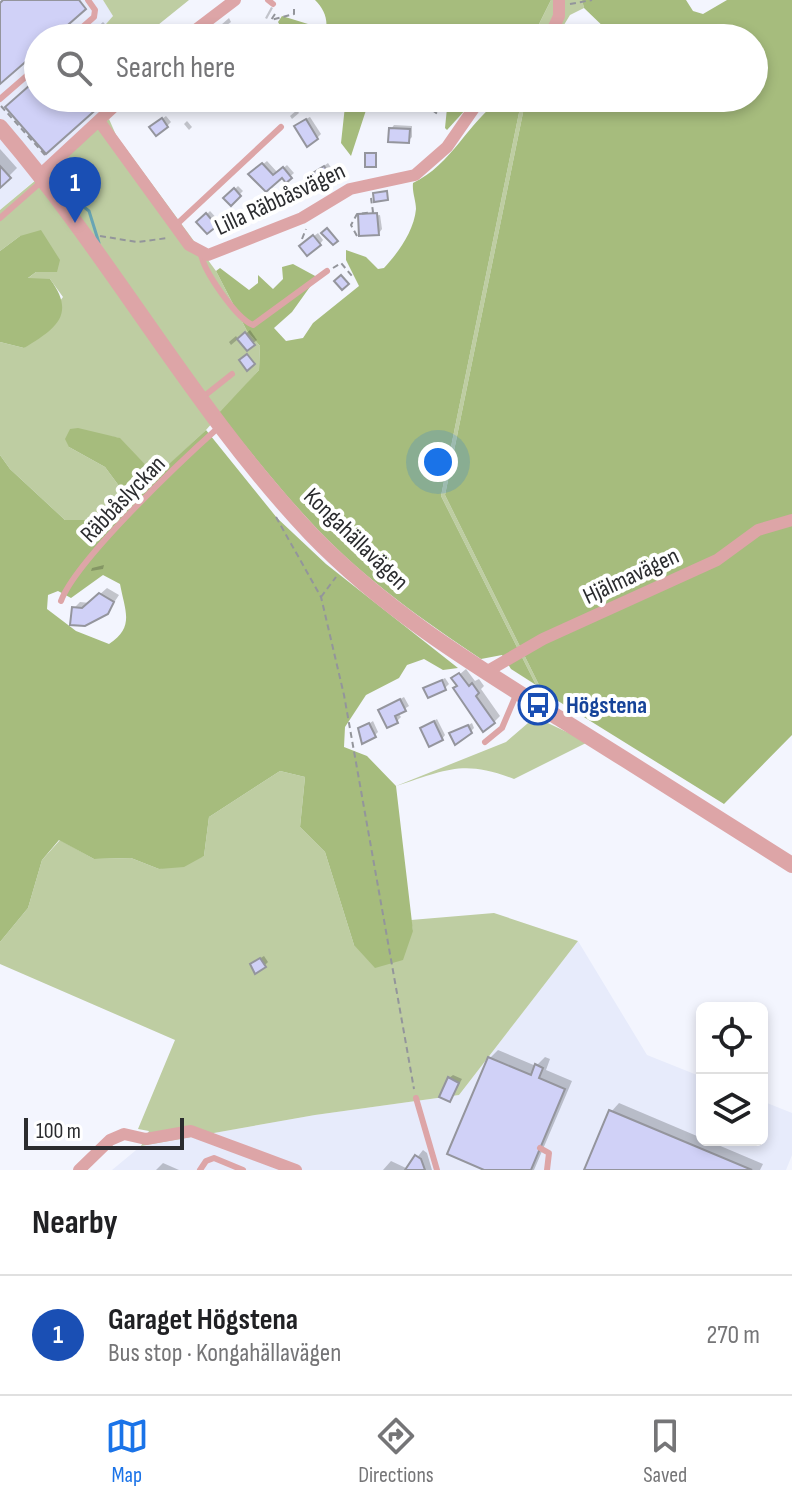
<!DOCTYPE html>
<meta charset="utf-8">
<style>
body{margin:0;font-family:"Sofia Sans Condensed",sans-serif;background:#f6f6f6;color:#202124}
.controls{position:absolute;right:24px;bottom:24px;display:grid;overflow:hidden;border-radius:12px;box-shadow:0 4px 12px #0003}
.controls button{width:72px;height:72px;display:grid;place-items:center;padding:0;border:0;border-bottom:2px solid #e0e0e0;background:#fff;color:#202124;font:40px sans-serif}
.scale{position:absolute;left:24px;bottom:20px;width:160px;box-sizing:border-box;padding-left:8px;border:4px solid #2b2c2f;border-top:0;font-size:22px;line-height:28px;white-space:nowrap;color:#2b2c2f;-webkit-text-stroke:6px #fff;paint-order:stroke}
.you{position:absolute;left:438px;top:462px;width:28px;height:28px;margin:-20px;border:6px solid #fff;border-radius:50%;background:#1a73e8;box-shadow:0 0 0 12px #1a73e833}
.badge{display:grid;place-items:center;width:52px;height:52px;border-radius:50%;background:#1a73e8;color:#fff;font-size:26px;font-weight:700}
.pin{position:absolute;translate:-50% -66px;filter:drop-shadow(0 2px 4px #0008)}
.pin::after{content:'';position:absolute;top:42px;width:28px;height:24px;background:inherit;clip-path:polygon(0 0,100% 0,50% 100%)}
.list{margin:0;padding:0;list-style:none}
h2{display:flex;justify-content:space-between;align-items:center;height:104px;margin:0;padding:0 32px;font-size:34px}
h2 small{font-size:26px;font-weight:400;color:#757577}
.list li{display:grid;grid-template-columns:52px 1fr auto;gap:24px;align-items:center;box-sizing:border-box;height:120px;padding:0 32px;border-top:2px solid #e0e0e0}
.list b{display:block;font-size:30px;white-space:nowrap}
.list p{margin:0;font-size:26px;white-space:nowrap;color:#757577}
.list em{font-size:26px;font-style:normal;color:#757577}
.icon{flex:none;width:44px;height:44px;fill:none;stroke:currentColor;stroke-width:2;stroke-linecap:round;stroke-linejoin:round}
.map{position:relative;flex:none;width:792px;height:1170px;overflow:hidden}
.search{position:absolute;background:#fff;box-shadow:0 4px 12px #0003;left:24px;right:24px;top:24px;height:88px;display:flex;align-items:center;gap:20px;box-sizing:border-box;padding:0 28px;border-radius:44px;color:#757577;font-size:30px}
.sheet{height:224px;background:#fff}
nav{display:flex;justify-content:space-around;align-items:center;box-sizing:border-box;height:112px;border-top:2px solid #e0e0e0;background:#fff;font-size:22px;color:#757577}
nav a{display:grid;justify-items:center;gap:4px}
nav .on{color:#1a73e8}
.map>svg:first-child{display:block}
.built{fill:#e7ebfb}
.green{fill:#becda2}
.forest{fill:#a6bc7d;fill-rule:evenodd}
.shadow{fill:#0003}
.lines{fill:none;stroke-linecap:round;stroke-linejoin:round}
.stream{stroke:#69a5b4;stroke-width:3}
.building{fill:#d0d1f7;stroke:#94959d;stroke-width:2}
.path{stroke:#93959b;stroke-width:2;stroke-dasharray:6 4;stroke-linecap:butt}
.service{stroke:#dda5a7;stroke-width:6}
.minor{stroke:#dda5a7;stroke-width:12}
.tertiary{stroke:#dda5a7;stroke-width:16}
.labels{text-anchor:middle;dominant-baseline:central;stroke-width:8;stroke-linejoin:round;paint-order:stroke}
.street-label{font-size:24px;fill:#2b2c2f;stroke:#fff}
.transit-label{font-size:24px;font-weight:bold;fill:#164399;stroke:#fff;text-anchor:start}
</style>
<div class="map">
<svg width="792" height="1170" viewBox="0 0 792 1170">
<rect width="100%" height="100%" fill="#f3f5fe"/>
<g class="built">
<polygon points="0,0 103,0 113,16 106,24 122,38 38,38 38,98 131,98 0,210"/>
<polygon points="578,941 647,1055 702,1077 702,1140 762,1140 762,1101 792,1113 792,1155 786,1170 112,1170 141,1146 315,1115 459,1095"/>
</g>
<g class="green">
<polygon points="103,0 189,0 153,29 156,38 122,38 106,24 113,16"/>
<polygon points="551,0 582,0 584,8 570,15 556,38 532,38"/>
<polygon points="522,98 526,98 445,495 542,691 536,685 441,496"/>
<polygon points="109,119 116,135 216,271 247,331 260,346 259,370 206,430 156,477 119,438 70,429 69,447 105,467 122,490 90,520 65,520 10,469 0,455 0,342 24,348 63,297 50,279 27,279 36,272 20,236 0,251 0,210"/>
<path d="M535 717 588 742 514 779C463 759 446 770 396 786L506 742Z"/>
<polygon points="280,771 305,777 300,827 325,852 354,945 413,931 411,920 494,913 578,941 459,1095 315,1115 141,1146 149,1131 138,1129 175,1040 0,964 0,942 28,908 42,860 60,840 94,859 131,858 159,869 204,856 209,817"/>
</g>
<g class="forest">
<path d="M315 0H551L532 38H323C330 24 326 11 315 0Z"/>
<polygon points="582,0 686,0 693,11 703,14 727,0 792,0 792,735 724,804 542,691 445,495 526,98 754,98 754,38 607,38 610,33 584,8"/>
<polygon points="282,16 308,24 313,38 287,38 278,22"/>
<polygon points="332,98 370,98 351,156 341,143 345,106"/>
<polygon points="448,98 476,98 447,130 445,128"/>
<path d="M503 98H522L441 496 536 685 511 669 502 655 481 659C424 621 366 580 318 530 283 493 251 453 219 413L259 370 260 346 247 331 216 271 220 268 249 290 258 283V275L273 289 283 279 282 267 293 264 317 277 292 312 274 328 286 341 303 338 313 323 359 286 346 260V250L366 257 378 269 384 268C398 253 414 231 416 209 416 201 412 192 413 183 452 165 468 121 503 98Z"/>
<path d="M41 230 60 260 57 272H36L28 278 50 279C77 315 55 329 24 348L0 342V251L20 236Z"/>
<path d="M78 428 120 438 156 476 206 430 277 518 326 564 458 668 443 670 424 659 407 665 399 678 366 695 345 727 344 747 367 756 396 786 413 931 403 960 375 968 354 945 325 852 300 827 305 777 280 771 209 817 204 856 184 867 159 869 131 858 94 859 59 840 42 860 28 908 0 942V455L10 469 65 520H90L122 490 105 467 69 447 65 439 70 429ZM103 575 120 584C125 611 135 627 109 644L76 631 47 609 48 595 58 591 71 598Z"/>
</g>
<g class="shadow">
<polygon points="271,7 273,8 267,19 265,18"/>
<polygon points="229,18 231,22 223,28 221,25"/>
<polygon points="103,22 118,38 85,38"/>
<polygon points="436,98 445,98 442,103 435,101"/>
<polygon points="297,110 299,113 292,119 290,116"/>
<polygon points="166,116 171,122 167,126 155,124"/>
<polygon points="310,117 321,134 317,138 300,122"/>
<polygon points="187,121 192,127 189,130 184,124"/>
<polygon points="394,125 412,126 412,137 408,141 391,129"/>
<polygon points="0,149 17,168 0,185"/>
<polygon points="267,161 278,173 287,165 294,173 286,180 282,175 251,174"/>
<polygon points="328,163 338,178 335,182 317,171"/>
<polygon points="238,186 243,191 231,203 226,198"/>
<polygon points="210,211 219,221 208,232 199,222"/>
<polygon points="380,215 382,229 379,233 361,218"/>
<polygon points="318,233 323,240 320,244 305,243"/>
<polygon points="250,330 257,340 247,348 240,339"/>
<polygon points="236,336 238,339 231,345 229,342"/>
<polygon points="104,565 103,569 91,571 92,568"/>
<polygon points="107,588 119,595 107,613 74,608 80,602 90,603"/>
<polygon points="466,669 475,681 479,679 484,686 481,689 500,716 494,722 454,679"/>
<polygon points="445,678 449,684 445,688 425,689"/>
<polygon points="404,697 409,706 398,713 401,717 397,721 380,710"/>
<polygon points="437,719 445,735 442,739 422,728"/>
<polygon points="373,721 378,732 375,735 361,729"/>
<polygon points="472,723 474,728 471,731 452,734"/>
<polygon points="264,956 268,962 264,966 256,961"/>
<polygon points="498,1050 536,1066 545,1057 550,1059 546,1070 572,1081 534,1170 489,1170 490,1058"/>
<polygon points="453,1075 462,1079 450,1100 449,1078"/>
<polygon points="619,1103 763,1164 760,1170 586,1170 611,1112"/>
<polygon points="423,1150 427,1153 432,1170 383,1170 391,1161 408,1169"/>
<polygon points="163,1163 179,1170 156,1170"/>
</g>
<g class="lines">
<polyline class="stream" points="56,185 89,211 99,243"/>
</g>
<g class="building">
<polygon points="3,0 79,0 86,9 53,38 38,38 38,51 0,84 0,3"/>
<polygon points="38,78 38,98 109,98 46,154 5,107"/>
<polygon points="194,98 211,98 209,107 193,105"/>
<polygon points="381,98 395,98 396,105 384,108"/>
<polygon points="162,118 168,127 156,136 149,127"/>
<polygon points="306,119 318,139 307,147 294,126"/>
<polygon points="389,128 410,129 409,143 388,142"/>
<rect x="365" y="153" width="11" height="14"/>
<polygon points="262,163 273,175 283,167 292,178 286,183 282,178 266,192 248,174"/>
<polygon points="0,166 11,178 0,188"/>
<polygon points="324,166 336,184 323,192 311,174"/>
<polygon points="234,188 241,196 231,206 223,198"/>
<polygon points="387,191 388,200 374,202 373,193"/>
<polygon points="206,213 217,226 207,234 196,222"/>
<polygon points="377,213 379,235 359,236 358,214"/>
<polygon points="327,228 338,241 333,245 321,233"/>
<polygon points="313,235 321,245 307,256 299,246"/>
<polygon points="341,275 349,284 342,290 334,281"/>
<polygon points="245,332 255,345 247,351 237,339"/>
<polygon points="247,354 255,364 247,371 239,360"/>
<polygon points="99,593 114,602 108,614 85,626 70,625 72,607 82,608"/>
<polygon points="459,673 469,686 472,683 479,693 476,696 495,723 483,732 453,688 457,686 451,678"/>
<polygon points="442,680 446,690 428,698 423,688"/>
<polygon points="400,699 406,711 395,716 398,723 387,728 378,710"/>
<polygon points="434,721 443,740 429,747 420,728"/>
<polygon points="369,723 376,737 362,744 358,728"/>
<polygon points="468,725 472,733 455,745 449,733"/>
<polygon points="260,958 266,967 255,974 250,964"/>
<polygon points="488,1057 531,1075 535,1064 543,1068 539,1078 565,1089 531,1170 484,1170 447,1154"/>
<polygon points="448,1077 459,1083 450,1102 439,1097"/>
<polygon points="609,1110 752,1170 584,1170"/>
<polygon points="415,1155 421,1159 425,1170 405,1170"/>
</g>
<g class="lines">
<g class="path">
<polyline points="570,4 592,0"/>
<polyline points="275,14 271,20 294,14 294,7"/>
<polyline points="571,38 572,38"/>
<polyline points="416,98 439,115"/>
<polyline points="1,106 45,155"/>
<polyline points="62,169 67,174 70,192"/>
<polyline points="100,236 137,242 168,238"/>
<polyline points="357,236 351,225 357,214 373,212 371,198"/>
<polyline points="302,239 306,229"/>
<polyline points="333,268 341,263 352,276"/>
<polyline points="276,517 321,597 344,695 414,1089"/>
<polyline points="321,597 336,577"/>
</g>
<g class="service">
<polyline points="268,0 273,4"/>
<polyline points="70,38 94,17 95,10 88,0"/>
<polyline points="0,99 38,66"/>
<polyline points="0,218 41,182"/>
<polyline points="176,225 281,127"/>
<path d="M201 254C204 272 237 319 253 325L327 271"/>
<polyline points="203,397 232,374"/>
<path d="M61 601C76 560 182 460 219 427"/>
<polyline points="485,742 502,728 516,695"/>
<polyline points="416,1098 437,1170"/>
<polyline points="540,1148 549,1153 547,1170"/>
<polyline points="200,1170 206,1161 214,1158 243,1170"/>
</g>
<g class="minor">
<polyline points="185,38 235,0"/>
<polyline points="549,38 559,16 559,0"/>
<polyline points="99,121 189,245 208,255 302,218 350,189 415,175 447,147 474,108 486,98"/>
<polyline points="40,175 123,98"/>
<polyline points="486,672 543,639 717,560 758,530 792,520"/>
<polyline points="79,1170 110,1140 124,1134 146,1139 191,1131 296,1170"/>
</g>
<path class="tertiary" d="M0 127C112 257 192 408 311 534 384 610 474 665 562 720 639 768 716 817 792 865"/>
</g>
<defs>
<symbol id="bus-ring" viewBox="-11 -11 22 22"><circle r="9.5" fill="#fff" stroke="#1a4fb4" stroke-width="1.5"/><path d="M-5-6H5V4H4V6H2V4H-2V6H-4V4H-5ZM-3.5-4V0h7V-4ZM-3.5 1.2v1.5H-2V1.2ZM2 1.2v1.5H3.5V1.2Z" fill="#1a4fb4"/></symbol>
</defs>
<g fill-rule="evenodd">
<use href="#bus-ring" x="516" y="683" width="44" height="44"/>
</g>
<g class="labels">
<g class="street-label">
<text transform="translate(280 199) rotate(-25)">Lilla Räbbåsvägen</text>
<text transform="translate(123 499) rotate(-46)">Räbbåslyckan</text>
<text transform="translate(356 539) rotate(44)">Kongahällavägen</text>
<text transform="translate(631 576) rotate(-25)">Hjälmavägen</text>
</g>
<g class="transit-label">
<text x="566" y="705">Högstena</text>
</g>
</g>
</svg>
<div class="controls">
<button><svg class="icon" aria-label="locate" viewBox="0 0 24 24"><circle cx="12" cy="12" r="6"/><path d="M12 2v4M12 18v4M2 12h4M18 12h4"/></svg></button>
<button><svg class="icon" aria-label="layers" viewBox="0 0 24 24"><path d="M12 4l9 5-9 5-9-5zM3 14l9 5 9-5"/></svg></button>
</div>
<div class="scale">100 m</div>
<div class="you"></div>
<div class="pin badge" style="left:75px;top:223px;background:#1a4fb4">1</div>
<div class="search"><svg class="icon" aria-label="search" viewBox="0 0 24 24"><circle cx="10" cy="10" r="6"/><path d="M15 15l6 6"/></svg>Search here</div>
</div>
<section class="sheet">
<h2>Nearby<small></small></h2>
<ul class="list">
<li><span class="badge" style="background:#1a4fb4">1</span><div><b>Garaget Högstena</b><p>Bus stop · Kongahällavägen</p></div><em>270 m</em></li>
</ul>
</section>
<nav>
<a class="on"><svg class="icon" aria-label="map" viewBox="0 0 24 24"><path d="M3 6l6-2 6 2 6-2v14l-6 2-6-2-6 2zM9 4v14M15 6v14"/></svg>Map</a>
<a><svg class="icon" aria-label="directions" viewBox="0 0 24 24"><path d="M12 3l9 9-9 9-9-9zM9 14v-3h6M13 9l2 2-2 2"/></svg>Directions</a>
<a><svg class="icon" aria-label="saved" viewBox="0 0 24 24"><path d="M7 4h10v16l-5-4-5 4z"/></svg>Saved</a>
</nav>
